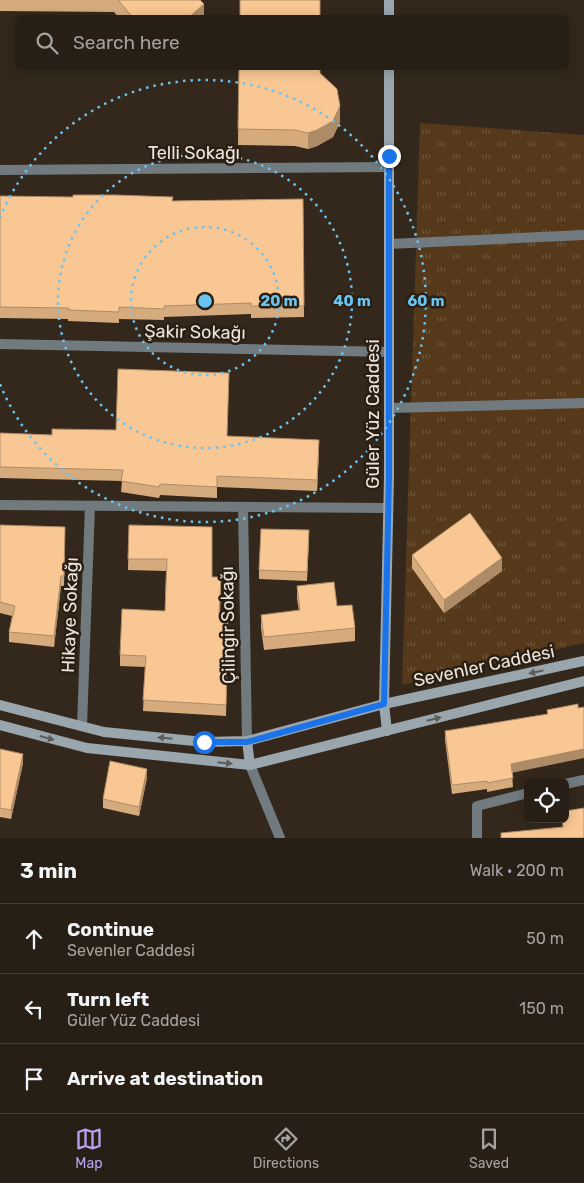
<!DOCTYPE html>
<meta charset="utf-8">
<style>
body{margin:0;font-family:Rubik,sans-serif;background:#332b22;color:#f1f3f6}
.controls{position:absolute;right:15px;bottom:15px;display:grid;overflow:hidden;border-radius:8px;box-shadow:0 2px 12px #0003}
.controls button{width:45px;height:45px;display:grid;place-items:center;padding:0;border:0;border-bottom:1px solid #433c34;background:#271e15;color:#f1f3f6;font:25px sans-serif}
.stop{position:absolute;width:15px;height:15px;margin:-11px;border:4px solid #1a73e8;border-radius:50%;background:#fff}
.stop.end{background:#1a73e8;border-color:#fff;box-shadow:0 1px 5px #0008}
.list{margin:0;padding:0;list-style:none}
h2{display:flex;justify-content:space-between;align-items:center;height:65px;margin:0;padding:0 20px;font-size:21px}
h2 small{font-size:16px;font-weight:400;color:#a4a2a0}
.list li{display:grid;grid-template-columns:32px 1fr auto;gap:15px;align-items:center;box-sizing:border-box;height:70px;padding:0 20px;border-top:1px solid #433c34}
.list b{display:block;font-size:19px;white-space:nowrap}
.list p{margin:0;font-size:16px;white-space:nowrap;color:#a4a2a0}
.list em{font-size:16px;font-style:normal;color:#a4a2a0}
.icon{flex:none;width:28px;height:28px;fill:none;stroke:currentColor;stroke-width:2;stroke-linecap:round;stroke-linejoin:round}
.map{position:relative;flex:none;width:584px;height:838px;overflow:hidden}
.search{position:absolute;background:#271e15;box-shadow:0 2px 12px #0003;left:15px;right:15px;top:15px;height:55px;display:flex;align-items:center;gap:12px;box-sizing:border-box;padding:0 18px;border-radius:8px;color:#a4a2a0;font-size:19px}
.sheet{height:275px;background:#271e15}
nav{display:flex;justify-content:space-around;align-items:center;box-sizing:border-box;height:70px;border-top:1px solid #433c34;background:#271e15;font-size:14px;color:#a4a2a0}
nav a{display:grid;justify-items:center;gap:2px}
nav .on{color:#bca0f2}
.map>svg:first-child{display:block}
.grass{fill:url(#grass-tufts)}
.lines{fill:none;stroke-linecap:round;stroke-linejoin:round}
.street{stroke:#717a7e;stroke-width:10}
.secondary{stroke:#99a6ae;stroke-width:10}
.wall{fill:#d5ab7e}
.shaded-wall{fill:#ae8b67}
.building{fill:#f8c793;stroke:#ae8b67}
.oneway{fill:#5c5c59}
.route{stroke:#1a73e8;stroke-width:6}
.ring{fill:none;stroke:#6bc3f2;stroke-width:2.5;stroke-dasharray:2.5 5}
.labels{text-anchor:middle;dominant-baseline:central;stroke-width:5;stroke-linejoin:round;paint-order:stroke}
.street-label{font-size:18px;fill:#ede5dd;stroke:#2a1f13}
.centre{fill:#6bc3f2;stroke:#2a1f13;stroke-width:2.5}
.ring-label{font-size:15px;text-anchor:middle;font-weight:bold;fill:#6bc3f2;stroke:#2a1f13;stroke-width:5;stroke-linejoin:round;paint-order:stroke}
</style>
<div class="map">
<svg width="584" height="838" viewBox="0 0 584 838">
<defs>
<pattern id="grass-tufts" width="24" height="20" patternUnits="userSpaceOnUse" patternTransform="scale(1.25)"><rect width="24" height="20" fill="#55391a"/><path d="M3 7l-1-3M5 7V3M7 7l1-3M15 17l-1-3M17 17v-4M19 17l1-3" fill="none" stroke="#6e563b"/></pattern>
</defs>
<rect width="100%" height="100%" fill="#34281c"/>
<polygon class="grass" points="420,123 584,135 584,643 402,685"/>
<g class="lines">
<g class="street">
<polyline points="0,170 389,167"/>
<polyline points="389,244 584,235"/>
<polyline points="0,344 389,352"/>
<polyline points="389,408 584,403"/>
<polyline points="0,505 388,508"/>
<polyline points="243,507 247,741"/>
<polyline points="82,726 90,506"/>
<polyline points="250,765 280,838"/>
<polyline points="565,784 584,780"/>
<polyline points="477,838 477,806 528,793"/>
</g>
<g class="secondary">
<polyline points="389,18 389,0"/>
<polyline points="0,705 104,732 204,742 247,741 384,704 584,661"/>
<polyline points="0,725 87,748 250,765 584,681"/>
<polyline points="387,731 384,704 389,477 389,68"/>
<polyline points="247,741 250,765"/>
</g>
</g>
<g class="wall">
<polygon points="0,0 200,0 204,18 119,18 114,12 0,11"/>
<polygon points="239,68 320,73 340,122 333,137 317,146 308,149 295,146 238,145"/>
<polygon points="0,196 173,201 303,199 304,317 251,318 251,314 164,317 164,320 119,319 119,323 68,321 68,319 0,318"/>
<polygon points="0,433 52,435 227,436 319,451 317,491 217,487 217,498 160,495 159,498 121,492 122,481 0,478"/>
<polygon points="0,525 65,527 64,586 61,586 54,647 9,642 9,632 12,616 0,613"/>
<polygon points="129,525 212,577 221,589 220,614 228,615 226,716 143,711 145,667 120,666 120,655 165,611 166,571 128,570"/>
<polygon points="309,539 307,581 259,579 259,570"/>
<polygon points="412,555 502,571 444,613 412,568"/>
<polygon points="297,586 337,606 355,628 355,641 264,650 261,628 261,615 299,611 297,599"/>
<polygon points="578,704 512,773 513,787 487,792 487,789 452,794 445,740 445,731 547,714 547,710"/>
<polygon points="0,749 23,763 11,819 0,817"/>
<polygon points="147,778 139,816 103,808 103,799"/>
</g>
<g class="shaded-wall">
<polygon points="204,4 204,18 188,18"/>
<polygon points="340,106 340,122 333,137 317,146 308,149 308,133"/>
<polygon points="319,440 319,451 317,491 317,480"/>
<polygon points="502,558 502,571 444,613 444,600"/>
<polygon points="61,576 61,586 54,647 54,636"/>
<polygon points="584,749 584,758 511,773 511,764"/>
<polygon points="23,754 23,763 11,819 11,810"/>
<polygon points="147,769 147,778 139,816 139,807"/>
</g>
<g class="building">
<polygon points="118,0 200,0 204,4 188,18 133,18"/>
<rect x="240" y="0" width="80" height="18"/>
<polygon points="239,68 320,68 320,73 337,89 340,106 333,121 317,130 308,133 295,130 238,129"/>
<polygon points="73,195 115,195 173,197 172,201 303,199 304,306 251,306 251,303 164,306 164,309 119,307 119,312 68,310 69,308 0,307 0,196 73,197"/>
<polygon points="118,369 229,373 227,436 319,440 317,480 217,476 217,487 160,484 159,487 121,481 123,470 0,467 0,433 52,435 52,429 116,430"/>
<polygon points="470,513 502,558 444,600 412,555"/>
<polygon points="0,525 65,527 64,576 61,576 54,636 9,632 15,606 0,602"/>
<polygon points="129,525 212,527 212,577 221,577 219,614 228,615 226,705 143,700 146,656 120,655 122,609 165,611 167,559 128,559"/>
<polygon points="261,529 309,530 307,572 259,570"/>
<polygon points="334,582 337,606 352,605 355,628 264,637 261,615 300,610 297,586"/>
<polygon points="578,704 578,708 584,707 584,749 511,764 513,778 487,783 487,781 452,785 445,731 548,714 547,710"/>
<polygon points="0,749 23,754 11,810 0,808"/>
<polygon points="110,761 147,769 139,807 103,799"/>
<polygon points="584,808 584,838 501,838 501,833 563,827 562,819 565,819 565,811"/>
</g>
<defs><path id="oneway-solid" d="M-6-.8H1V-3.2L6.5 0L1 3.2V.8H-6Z" transform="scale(1.25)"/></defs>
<g class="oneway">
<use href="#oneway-solid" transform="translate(536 672) rotate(168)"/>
<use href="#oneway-solid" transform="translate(434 719) rotate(-14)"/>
<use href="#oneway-solid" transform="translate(47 738) rotate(15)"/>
<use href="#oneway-solid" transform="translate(165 738) rotate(-174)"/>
<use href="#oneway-solid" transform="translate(225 763) rotate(6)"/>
</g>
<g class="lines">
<polyline class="route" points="204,742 247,742 384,704 389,477 389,156"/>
</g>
<g class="ring">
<circle cx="205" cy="301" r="74"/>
<circle cx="205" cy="301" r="147"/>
<path d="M0 218A221 221 0 1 1 0 384"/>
</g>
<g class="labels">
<g class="street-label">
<text x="194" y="153">Telli Sokağı</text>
<text transform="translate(195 332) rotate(1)">Şakir Sokağı</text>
<text transform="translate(373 414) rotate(-90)">Güler Yüz Caddesi</text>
<text transform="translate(70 615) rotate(-88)">Hikaye Sokağı</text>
<text transform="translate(228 625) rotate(-91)">Çilingir Sokağı</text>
<text transform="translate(484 666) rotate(-12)">Sevenler Caddesi</text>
</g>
</g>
<circle cx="205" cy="301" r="8" class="centre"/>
<g class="ring-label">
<text x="279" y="306">20 m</text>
<text x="352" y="306">40 m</text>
<text x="426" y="306">60 m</text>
</g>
</svg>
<div class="controls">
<button><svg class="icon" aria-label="locate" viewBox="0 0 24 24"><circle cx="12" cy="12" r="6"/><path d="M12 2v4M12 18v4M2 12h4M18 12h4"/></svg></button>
</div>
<div class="stop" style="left:204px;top:742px"></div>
<div class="stop end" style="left:389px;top:156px"></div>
<div class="search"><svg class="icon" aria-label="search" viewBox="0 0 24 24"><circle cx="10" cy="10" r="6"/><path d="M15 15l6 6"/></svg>Search here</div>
</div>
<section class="sheet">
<h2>3 min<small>Walk · 200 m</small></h2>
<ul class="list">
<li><svg class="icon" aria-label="ahead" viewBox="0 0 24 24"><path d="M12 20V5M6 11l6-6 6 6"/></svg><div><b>Continue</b><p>Sevenler Caddesi</p></div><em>50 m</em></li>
<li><svg class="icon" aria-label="left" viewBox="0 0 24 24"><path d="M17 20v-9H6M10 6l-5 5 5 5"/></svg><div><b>Turn left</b><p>Güler Yüz Caddesi</p></div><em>150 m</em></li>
<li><svg class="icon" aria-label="arrive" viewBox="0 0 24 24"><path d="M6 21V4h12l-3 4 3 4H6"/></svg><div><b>Arrive at destination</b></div></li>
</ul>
</section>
<nav>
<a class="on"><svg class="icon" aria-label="map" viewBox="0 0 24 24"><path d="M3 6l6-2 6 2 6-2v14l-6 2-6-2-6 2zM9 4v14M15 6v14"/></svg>Map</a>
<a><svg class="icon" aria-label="directions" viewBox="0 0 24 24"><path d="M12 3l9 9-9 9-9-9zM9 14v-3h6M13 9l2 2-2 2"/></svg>Directions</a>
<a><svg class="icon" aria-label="saved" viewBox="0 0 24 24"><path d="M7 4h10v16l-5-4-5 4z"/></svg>Saved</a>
</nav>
